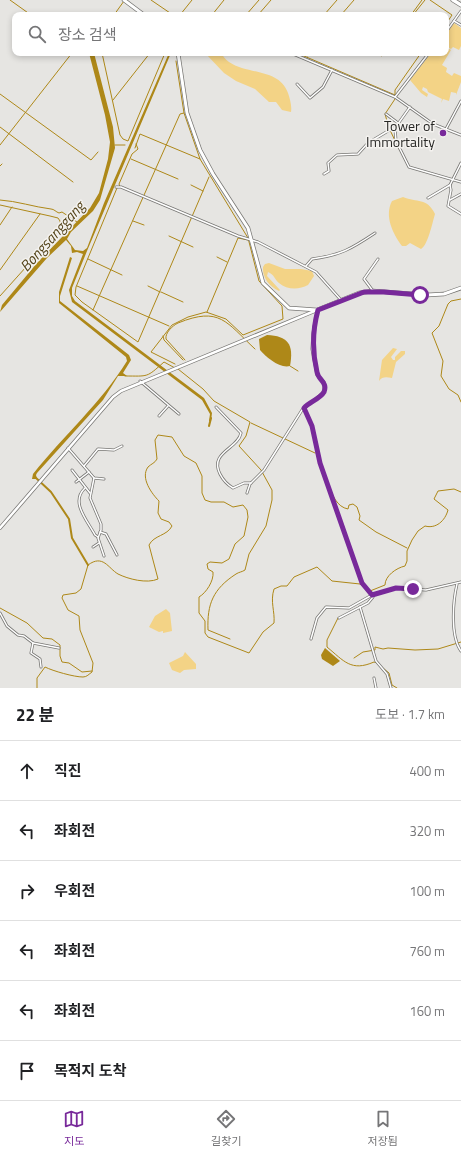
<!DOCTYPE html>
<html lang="ko">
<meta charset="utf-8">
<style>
body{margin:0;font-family:"Titillium Web","Noto Sans KR",sans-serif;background:#f6f6f6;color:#202124}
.stop{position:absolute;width:12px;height:12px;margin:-9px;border:3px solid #78299a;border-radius:50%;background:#fff}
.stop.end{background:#78299a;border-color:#fff;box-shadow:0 1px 4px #0008}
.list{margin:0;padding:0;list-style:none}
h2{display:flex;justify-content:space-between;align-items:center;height:52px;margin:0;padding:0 16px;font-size:17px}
h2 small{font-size:13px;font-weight:400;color:#757577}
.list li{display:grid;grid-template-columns:26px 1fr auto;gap:12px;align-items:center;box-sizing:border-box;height:60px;padding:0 16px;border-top:1px solid #e0e0e0}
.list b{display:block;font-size:15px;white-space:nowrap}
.list em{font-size:13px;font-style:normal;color:#757577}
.icon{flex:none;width:22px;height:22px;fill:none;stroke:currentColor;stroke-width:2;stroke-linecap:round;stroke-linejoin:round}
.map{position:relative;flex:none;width:461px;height:688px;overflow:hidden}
.search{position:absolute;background:#fff;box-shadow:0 2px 6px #0003;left:12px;right:12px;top:12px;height:44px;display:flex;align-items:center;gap:10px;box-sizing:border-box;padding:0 14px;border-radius:8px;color:#757577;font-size:15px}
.sheet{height:412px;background:#fff}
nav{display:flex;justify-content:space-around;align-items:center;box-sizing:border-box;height:56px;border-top:1px solid #e0e0e0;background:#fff;font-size:11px;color:#757577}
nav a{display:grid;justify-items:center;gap:2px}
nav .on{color:#78299a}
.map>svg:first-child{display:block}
.green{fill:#f3d386}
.water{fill:#ae8818}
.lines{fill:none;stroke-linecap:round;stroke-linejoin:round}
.stream{stroke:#ae8818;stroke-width:1}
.canal{stroke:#ae8818;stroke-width:2}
.street-casing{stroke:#787774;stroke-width:3}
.secondary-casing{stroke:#787774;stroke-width:4}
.primary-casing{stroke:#787774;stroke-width:4.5}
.highway-casing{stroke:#787774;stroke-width:5}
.street{stroke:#fff;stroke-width:1.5}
.secondary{stroke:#fff;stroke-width:2.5}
.primary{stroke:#fff;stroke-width:3}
.highway{stroke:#fff;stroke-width:3.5}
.route{stroke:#78299a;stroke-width:5}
.poi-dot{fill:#78299a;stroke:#f4f2ef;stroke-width:1.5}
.labels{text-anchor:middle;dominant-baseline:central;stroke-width:3;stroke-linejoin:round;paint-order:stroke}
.poi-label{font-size:14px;fill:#272725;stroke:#f4f2ef;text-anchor:end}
.water-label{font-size:15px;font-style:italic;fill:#54441a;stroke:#f4f2ef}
</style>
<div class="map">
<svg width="461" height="688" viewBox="0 0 461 688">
<rect width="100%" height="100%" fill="#e6e5e2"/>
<g class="green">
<polygon points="454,23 461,28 461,46 459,50 453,47 451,49 446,46 446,34"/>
<polygon points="446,47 451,50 442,65 447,68 446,72 452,76 454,73 461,76 461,82 456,95 456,93 451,92 449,101 443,99 441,103 442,99 428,92 427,89 423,87 422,90 428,94 427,97 421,93 410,80 431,53 446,53"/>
<path d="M205 53H221C223 56 226 60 229 62 248 75 279 68 288 93 290 99 292 106 291 112L282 110 276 102H269L255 89 236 81 224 73Z"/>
<path d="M403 197C417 203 427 197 435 214 432 224 428 245 421 249L410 243 406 246H402C393 234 384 216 392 201Z"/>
<path d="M269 263 285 269H301L312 271 314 276 308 285C299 290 287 290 279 283 274 279 275 275 268 272L267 276 280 290 279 291C270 287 262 278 263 267L265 264Z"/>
<path d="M393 348 397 349 391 357 393 360H395V357L401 351H405V354L396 362 392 378C387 377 382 376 379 381L382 360Z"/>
<polygon points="166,609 170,613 172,631 163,633 163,631 159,632 149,627 155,616"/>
<polygon points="185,652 196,664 196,669 184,670 180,673 172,670 169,663 183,656"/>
</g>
<g class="water">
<polygon points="89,53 94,53 113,127 115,148 100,200 93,211 71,232 67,239 75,250 83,251 87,248 104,203 169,53 171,53 87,251 72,288 72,296 75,301 204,398 212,413 211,421 209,421 210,414 202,400 72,302 69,290 83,254 77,252 72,253 71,246 66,240 47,258 0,312 2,305 37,263 90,208 99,193 108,159 110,142 105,115"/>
<path d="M70 257 72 258 60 296V301L129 355 131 360 123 373 127 376H118L103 400 37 473 36 475 37 479H32L33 474C64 435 101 403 127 361L126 357 59 303V292Z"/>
<path d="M267 335C288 336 294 344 290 366 280 369 266 357 260 350L259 339Z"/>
<polygon points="325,648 340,661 333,666 322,659 321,655"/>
</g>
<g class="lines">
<g class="stream">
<polyline points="10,0 31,15"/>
<polyline points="151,0 173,15"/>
<polyline points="430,0 452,15 446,24"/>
<polyline points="114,15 124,1"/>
<polyline points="180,15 192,0"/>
<polyline points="212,15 224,0"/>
<polyline points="246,15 259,0"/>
<polyline points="258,15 271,0"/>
<polyline points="324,15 337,0"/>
<polyline points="341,15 354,0"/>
<polyline points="411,15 422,0"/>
<polyline points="413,15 425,0"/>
<polyline points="102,53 120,135 123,139 128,141 165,53"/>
<polyline points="297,53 395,95"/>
<polyline points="301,53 308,56 310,53"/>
<polyline points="382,54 382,53"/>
<polyline points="382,56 385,53"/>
<polyline points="0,94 91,160 98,152"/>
<polyline points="395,95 395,90 421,53"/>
<polyline points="113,100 150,53"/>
<polyline points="0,127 73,182"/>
<polyline points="389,128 385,114 395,99"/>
<polyline points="390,130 399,149"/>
<polyline points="0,145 72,53"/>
<polyline points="115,145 125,145"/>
<polyline points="135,148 140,134 200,159"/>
<polyline points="131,159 178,179"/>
<polyline points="0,166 2,164"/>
<polyline points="191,185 203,191"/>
<polyline points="120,187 119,184 132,154 138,149 136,144"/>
<polyline points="117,188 76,287 75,295 82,302 138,342 209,177"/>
<path d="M0 200C17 201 34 207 51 209 54 209 56 212 59 213L62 212 77 222"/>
<polyline points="0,205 50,216 58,218 60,221 61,228 0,296"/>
<polyline points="133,221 144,225"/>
<polyline points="0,225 12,207"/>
<polyline points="169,236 193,247"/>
<polyline points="217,257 227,262"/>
<polyline points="88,259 122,275"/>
<polyline points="0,270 40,214"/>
<polyline points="77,286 169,326"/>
<polyline points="148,286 160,292"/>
<polyline points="161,292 183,302"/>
<polyline points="461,299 451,301 448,304 439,326 432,333 443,361 441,376 449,389 458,395 461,402"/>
<polyline points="93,310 180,114 184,113"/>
<polyline points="207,312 238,238 248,240"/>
<polyline points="163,336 164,340 183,360"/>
<path d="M185 360 166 339C165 333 172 326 178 323 220 306 226 322 255 349"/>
<polyline points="175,364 151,352 172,325 188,317 206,312 226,319 243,335 283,319 282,306 259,281 248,238 200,159 184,113 176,61"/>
<polyline points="290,366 298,371"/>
<path d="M178 369 203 389 214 401 250 422 246 436 239 446 261 470 272 490V500L266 526 249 554 245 570C242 572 239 572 236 574 213 589 207 604 208 630L230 639"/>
<path d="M125 376C149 376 146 378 164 362L175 368"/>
<polyline points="251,423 315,453"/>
<path d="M329 485C332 495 337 507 348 509L349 505 353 504 357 507 360 516 359 520 376 532 407 548"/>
<path d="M370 591 385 585C385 576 396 568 405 566L407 561V551L412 540 418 531 425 526C436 529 445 521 448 510L434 499 438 491 454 489 461 492"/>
<polyline points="0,608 27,623 43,638 52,639 60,645 60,656 62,662 69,663 82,672 92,671"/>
<path d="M338 618 327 640V647C344 661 351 672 374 662L377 663"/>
<polyline points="354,658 363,652 375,650 375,647 383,649 388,648 415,650 438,649 461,642"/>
<polyline points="383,668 389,673 392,685 397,688"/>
<path d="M37 688V678L45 667C53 671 74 677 83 677 87 677 89 674 92 672L93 663 80 630 79 616 68 610 62 598 63 595 76 593 81 589 88 565C103 554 108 568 118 574 128 579 147 584 158 579L149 545C154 535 167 536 172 526L169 522 161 519 158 513 159 501C152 494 140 478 148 467 151 464 155 463 157 459L155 440 158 435 172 437 184 456 196 463 202 476V493L205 500 211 502H224L233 507 243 505 247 510 248 517 244 536 235 544 229 559 222 563 210 562 207 564 208 569 213 572C214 581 206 593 199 597V613L205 621V633L208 637 249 653 263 632 274 623C275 611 270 602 274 589L281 586H287L294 577 317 567 332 581 360 584 365 587"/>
</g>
<g class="canal">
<polyline points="209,426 211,418"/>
<polyline points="35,477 51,492 69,519 72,538 88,565"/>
</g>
<defs>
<g id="street">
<polyline points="454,21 461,25"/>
<polyline points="446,32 461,11"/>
<polyline points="266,53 268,53"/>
<polyline points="291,53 395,97 433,124 461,135"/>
<polyline points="297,84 310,98 323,87 332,70"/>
<polyline points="395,97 429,53"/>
<polyline points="386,114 398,123"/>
<polyline points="395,128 410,107"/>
<polyline points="446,129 461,101"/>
<polyline points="324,174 329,171 328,163 337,155 358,154 368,143 393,128 395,128 396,141 409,167 461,182"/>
<polyline points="450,185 451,190 448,206 461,214"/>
<polyline points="116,187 121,187 238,236 258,242 316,272 341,300"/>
<polyline points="428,198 450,185 461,163"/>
<polyline points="450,200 461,194"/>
<path d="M306 266 312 259C341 255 351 249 375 233"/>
<polyline points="373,291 364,279 378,259"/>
<polyline points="140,381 179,414"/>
<path d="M216 407 241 433C238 449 209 452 220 474 223 480 228 485 233 488L244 483H251"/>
<polyline points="304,408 312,426 320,463 362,583 373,597 368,603 339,618"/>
<polyline points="159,416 168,406"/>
<polyline points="68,448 94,478 104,479"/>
<polyline points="84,466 98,449 114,450 122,446"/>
<polyline points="72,470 90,493"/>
<polyline points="94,478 90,498 101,524 101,530 98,538 104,556"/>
<polyline points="76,482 89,472"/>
<path d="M85 488C70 502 87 520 95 535L98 537"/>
<polyline points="247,493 250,484 264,470 302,410 324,392 324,382 317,375 312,349 313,333 317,310"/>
<polyline points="100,532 106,534 117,555"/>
<polyline points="93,547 99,543"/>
<path d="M457 584C453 601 450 636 461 651"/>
<polyline points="360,607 376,661 387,674 391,688"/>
<polyline points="0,613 7,626 18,635 24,636 33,643 59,648"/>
<polyline points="311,639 317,618 326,607 349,608 372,595 396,588 426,590 461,582"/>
<polyline points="33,643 31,653 40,659 41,667"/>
<polyline points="374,678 376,688"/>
</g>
<polyline id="secondary" points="0,528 113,397 121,391 317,310"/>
<g id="primary">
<polyline points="124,0 144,15"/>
<polyline points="178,53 187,113 200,150 213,174 248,228 263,283 289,308 317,310 359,293 373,291 427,295 444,294 461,288"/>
</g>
<polyline id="highway" points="453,0 461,5"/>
</defs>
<use href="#street" class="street-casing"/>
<use href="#secondary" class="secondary-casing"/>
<use href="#primary" class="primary-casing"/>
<use href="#highway" class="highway-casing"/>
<use href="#street" class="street"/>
<use href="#secondary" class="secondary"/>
<use href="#primary" class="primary"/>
<use href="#highway" class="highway"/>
</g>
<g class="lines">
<path class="route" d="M413 589 396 588 372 595 362 583 320 463 312 426 304 408C309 402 320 399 324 392 328 382 318 380 317 372 312 351 312 332 318 310L364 292H384L420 295"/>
</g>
<circle class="poi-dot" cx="443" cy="133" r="4"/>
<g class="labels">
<g class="poi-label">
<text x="435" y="125">Tower of<tspan x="435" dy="16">Immortality</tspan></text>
</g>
<g class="water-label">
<text transform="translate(52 236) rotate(-48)">Bongsanggang</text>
</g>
</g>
</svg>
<div class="stop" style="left:420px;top:295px"></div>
<div class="stop end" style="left:413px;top:589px"></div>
<div class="search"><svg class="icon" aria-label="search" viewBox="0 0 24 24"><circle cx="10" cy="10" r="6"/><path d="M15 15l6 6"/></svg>장소 검색</div>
</div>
<section class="sheet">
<h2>22 분<small>도보 · 1.7 km</small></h2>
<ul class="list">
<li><svg class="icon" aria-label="ahead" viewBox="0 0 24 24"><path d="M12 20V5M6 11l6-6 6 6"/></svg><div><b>직진</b></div><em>400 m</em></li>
<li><svg class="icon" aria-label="left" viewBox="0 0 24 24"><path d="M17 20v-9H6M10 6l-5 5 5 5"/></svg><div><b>좌회전</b></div><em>320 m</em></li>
<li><svg class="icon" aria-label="right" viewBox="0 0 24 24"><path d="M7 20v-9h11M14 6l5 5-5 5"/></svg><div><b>우회전</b></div><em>100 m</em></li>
<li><svg class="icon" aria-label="left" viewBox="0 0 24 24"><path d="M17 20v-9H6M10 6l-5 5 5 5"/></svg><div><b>좌회전</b></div><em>760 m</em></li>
<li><svg class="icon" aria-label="left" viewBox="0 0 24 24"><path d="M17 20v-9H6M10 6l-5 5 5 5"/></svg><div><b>좌회전</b></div><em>160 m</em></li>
<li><svg class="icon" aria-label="arrive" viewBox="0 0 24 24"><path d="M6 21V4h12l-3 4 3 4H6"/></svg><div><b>목적지 도착</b></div></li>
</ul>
</section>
<nav>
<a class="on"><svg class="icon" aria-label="map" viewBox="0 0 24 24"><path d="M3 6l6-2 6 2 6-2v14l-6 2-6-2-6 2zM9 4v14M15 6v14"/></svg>지도</a>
<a><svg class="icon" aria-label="directions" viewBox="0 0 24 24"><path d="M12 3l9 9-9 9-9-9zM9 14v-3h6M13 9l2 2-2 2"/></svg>길찾기</a>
<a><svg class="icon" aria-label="saved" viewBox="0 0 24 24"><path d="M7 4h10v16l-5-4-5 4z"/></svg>저장됨</a>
</nav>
